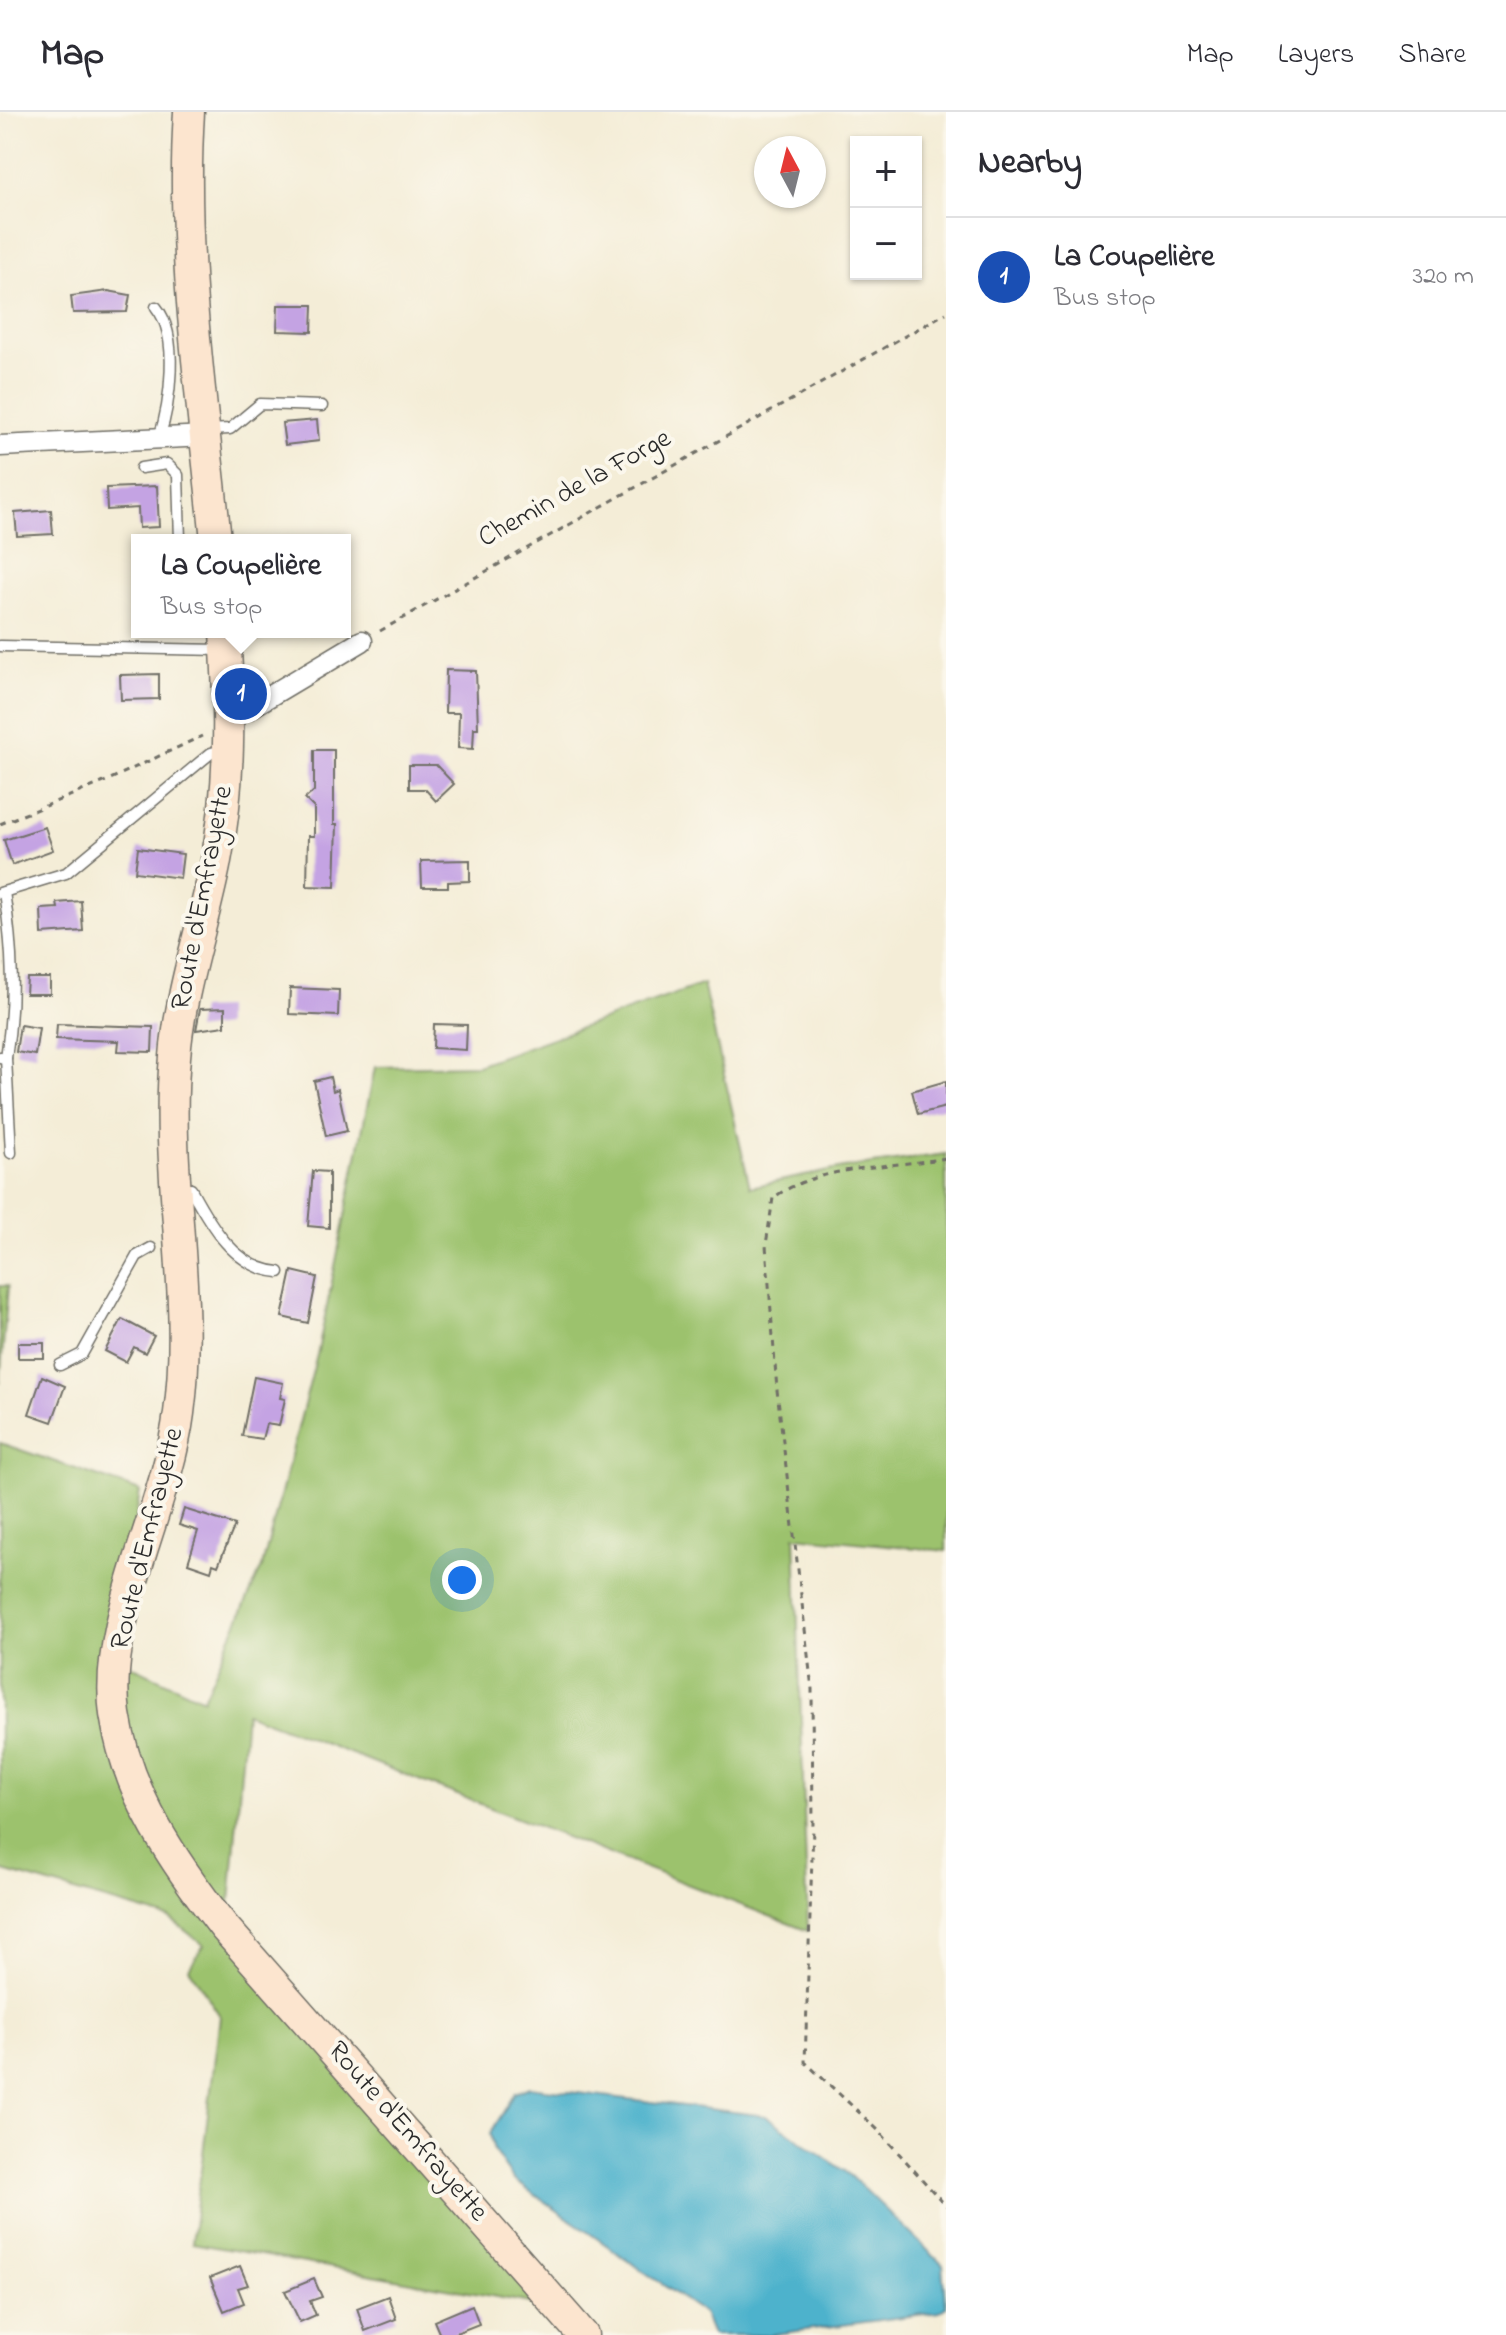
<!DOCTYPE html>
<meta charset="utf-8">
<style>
body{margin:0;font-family:"Indie Flower",sans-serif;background:#f2f2f3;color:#2b2b33}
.controls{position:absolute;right:24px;top:24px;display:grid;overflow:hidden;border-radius:0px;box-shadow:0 2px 6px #0004}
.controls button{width:72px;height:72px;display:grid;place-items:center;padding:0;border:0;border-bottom:2px solid #e1e1e2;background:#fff;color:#2b2b33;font:40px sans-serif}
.compass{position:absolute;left:754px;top:24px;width:72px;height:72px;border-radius:50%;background:#fff;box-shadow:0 2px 6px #0004;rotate:353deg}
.you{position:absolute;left:462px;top:1468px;width:28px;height:28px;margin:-20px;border:6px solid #fff;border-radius:50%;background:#1a73e8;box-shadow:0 0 0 12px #1a73e833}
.badge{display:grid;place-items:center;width:52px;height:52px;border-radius:50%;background:#db2777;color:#fff;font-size:26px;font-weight:700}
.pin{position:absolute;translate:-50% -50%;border:4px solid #fff;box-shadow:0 2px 8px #0006}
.popup{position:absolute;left:131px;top:422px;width:220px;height:104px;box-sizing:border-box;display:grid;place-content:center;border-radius:0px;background:#fff;filter:drop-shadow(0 2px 6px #0005);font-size:26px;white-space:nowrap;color:#7c7c81}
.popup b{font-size:30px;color:#2b2b33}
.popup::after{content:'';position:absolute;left:50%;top:100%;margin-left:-16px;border:16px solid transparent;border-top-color:#fff}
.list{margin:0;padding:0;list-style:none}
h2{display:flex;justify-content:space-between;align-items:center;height:104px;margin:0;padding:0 32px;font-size:34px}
h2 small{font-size:26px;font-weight:400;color:#7c7c81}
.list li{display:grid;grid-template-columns:52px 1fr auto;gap:24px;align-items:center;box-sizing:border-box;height:120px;padding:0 32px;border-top:2px solid #e1e1e2}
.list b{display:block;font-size:30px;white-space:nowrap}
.list p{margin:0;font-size:26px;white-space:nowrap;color:#7c7c81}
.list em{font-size:26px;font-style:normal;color:#7c7c81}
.map{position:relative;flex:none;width:946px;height:2223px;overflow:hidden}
header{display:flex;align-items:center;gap:48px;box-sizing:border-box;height:112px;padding:0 40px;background:#fff;border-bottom:2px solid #e1e1e2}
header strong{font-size:38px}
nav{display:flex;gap:44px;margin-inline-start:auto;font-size:28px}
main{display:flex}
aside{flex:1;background:#fff}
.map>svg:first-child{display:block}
.green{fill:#9cc26d;stroke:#64764c;stroke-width:2}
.water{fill:#4db2cc;stroke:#3c6e7c;stroke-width:2}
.building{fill:#c4a3e3}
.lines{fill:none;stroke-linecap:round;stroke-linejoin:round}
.lane-casing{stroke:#716f67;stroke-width:13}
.street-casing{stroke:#716f67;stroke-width:23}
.secondary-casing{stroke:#716f67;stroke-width:33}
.path{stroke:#716f67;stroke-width:3;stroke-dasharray:6 6;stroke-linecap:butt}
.lane{stroke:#fff;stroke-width:10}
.street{stroke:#fff;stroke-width:20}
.secondary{stroke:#fce5cf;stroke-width:30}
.labels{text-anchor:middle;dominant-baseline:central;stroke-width:8;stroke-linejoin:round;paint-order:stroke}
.street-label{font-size:28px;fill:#2b2b2b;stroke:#fbf7ec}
</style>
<header>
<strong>Map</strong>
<nav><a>Map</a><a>Layers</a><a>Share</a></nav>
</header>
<main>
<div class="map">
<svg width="946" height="2223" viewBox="0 0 946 2223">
<rect width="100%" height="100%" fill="#fbf7ec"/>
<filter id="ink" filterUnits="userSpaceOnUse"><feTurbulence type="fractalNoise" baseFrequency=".0125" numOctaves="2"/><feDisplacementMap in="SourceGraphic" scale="16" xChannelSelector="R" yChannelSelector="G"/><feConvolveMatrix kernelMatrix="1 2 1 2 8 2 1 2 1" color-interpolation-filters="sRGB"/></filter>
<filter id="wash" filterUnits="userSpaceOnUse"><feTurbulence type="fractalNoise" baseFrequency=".006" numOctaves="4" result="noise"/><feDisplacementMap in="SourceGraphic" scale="32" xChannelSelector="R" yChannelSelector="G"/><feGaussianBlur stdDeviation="1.8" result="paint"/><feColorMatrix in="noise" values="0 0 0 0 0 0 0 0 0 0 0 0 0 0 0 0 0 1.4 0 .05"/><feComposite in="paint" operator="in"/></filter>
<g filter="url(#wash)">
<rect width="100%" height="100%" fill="#f4edd7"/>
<g class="green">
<polygon points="703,872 750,1075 844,1056 946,1042 946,1439 795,1424 808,1819 246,1601 229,1802 542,2193 192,2131 220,1904 189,1856 204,1833 169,1806 0,1758 0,1331 140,1379 114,1546 203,1587 262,1455 318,1239 375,955 477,953"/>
<polygon points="0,1174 8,1174 0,1271"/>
</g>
<polygon class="water" points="529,1975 766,2004 851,2064 943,2153 946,2195 939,2200 768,2223 712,2223 703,2201 514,2068 494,2039 490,2022 515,1981"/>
<g id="blocks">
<g class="building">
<polygon points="108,179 130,183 127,200 73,201 71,184"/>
<polygon points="278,193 313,193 312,220 277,219"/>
<polygon points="317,308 319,329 285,333 282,311"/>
<polygon points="157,374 159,415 139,416 138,396 107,398 106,376"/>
<polygon points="51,398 53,422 17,424 15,401"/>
<polygon points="446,558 476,559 478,616 474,616 473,637 458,636 459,601 445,601"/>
<polygon points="159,562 159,587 121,588 120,563"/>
<polygon points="314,638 334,638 334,712 337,712 335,775 307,774 308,724 314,724 314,696 305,687 314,679"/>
<polygon points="409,653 436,653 454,672 436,689 425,677 409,677"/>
<polygon points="45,715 53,738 12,753 4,728"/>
<polygon points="138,736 183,742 180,766 135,760"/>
<polygon points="470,748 470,769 448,770 448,775 422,775 421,749"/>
<polygon points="81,789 83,819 42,822 41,797 58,796 57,791"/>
<polygon points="27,866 50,866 50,882 26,882"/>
<polygon points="290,876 339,878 338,904 289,902"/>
<polygon points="225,896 225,914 196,918 200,897"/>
<polygon points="57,912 153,915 152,940 118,939 119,929 56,927"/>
<polygon points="434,912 467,913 466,938 433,936"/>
<polygon points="20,913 39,916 35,943 16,940"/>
<polygon points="330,965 333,979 338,977 347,1019 326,1024 314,969"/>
<polygon points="946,969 946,995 918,1002 912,979"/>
<polygon points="313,1059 329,1060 329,1116 308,1114"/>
<polygon points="292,1159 317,1165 308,1211 282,1205"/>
<polygon points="122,1207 154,1224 145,1241 134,1235 126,1250 105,1239"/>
<rect x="18" y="1231" width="26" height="15"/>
<polygon points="42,1264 65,1274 52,1310 29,1302"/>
<polygon points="254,1265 283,1271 280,1286 285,1287 279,1314 266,1312 262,1327 242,1324"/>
<polygon points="184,1397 235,1413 218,1454 213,1452 211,1459 188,1451 198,1419 179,1413"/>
<polygon points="240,2154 248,2173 238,2176 244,2191 224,2199 210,2166"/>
<polygon points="314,2167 322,2185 310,2189 316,2203 300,2210 285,2179"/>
<polygon points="388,2184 396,2207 365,2219 357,2196"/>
<polygon points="472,2193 479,2212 451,2223 440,2223 434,2209"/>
</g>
</g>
</g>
<g filter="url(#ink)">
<use href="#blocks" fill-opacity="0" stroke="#716f67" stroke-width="2"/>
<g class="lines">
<defs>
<g id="lane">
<path d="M156 195C180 224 170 293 159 326"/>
<polyline points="208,318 230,317 260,292 322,294"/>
<polyline points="141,356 167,352 178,363 180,428"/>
<polyline points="0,534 224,538"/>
<polyline points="0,781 66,761 211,641 223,638"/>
<path d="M0 945 6 946C15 889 13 837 4 780"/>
<polyline points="6,946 11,1041"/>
<path d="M191 1077C210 1112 235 1157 279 1160"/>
<polyline points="60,1253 82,1242 137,1144 151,1136"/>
</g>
<g id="street">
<polyline points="0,334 206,324"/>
<polyline points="230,598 248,597 362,529"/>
</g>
<g id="secondary">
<path d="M189 0C180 142 202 287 216 428"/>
<path d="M225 520C230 599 231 676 215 754 202 818 180 880 175 945 164 1063 195 1183 179 1301 167 1396 102 1509 115 1602 127 1683 175 1752 224 1815L583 2223"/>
</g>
</defs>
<use href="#lane" class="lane-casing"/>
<use href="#street" class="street-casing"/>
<use href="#secondary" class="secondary-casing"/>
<g class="path">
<polyline points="380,519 946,201"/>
<polyline points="0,712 104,670 202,624"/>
<path d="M946 1046C891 1056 820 1052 773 1086L766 1133 777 1278 812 1577 813 1716 805 1950 878 2018 946 2094"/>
</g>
<use href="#lane" class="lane"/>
<use href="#street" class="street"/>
<use href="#secondary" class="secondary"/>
</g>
</g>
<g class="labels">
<g class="street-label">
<text transform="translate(575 377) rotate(-29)">Chemin de la Forge</text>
<text transform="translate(203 786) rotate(-79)">Route d'Emfrayette</text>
<text transform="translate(148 1427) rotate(-76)">Route d'Emfrayette</text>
<text transform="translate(407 2020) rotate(49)">Route d'Emfrayette</text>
</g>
</g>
</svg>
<div class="controls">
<button>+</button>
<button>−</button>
</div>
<svg class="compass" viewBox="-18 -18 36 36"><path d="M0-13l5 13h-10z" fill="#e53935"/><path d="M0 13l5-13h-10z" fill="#7c7c81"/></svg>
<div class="you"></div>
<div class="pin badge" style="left:241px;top:582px;background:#1a4fb4">1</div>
<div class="popup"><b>La Coupelière</b>Bus stop</div>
</div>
<aside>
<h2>Nearby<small></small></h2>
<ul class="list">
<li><span class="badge" style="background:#1a4fb4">1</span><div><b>La Coupelière</b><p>Bus stop</p></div><em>320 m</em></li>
</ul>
</aside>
</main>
